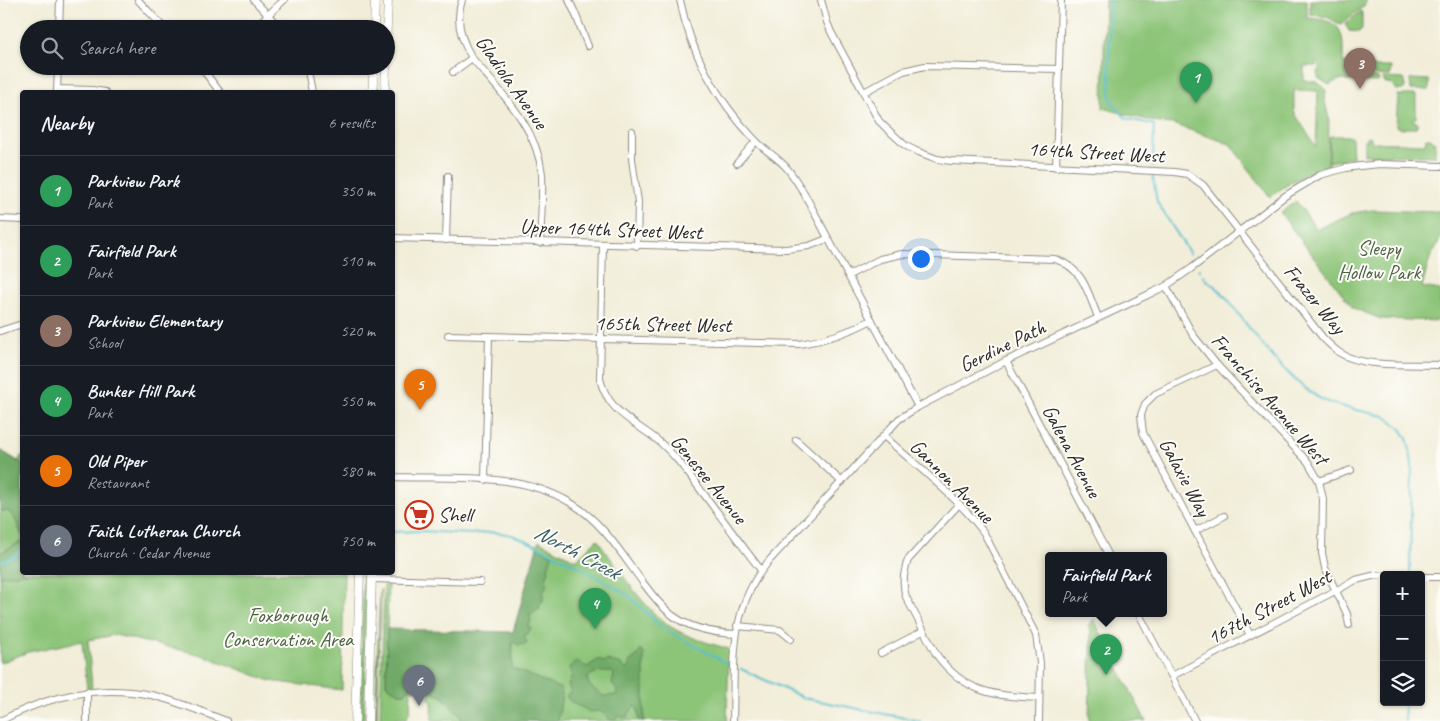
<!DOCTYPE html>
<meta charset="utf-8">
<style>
body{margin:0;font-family:Caveat,sans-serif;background:#20242c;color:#f1f3f6}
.controls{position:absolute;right:15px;bottom:15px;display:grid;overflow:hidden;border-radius:5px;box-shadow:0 1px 4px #0004}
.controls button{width:45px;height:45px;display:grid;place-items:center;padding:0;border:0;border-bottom:1px solid #363941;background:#171b24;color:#f1f3f6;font:25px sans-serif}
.you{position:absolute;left:920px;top:258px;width:18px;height:18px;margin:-12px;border:4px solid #fff;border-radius:50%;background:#1a73e8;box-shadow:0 0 0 8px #1a73e833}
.badge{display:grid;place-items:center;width:32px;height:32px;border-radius:50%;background:#d93025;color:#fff;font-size:16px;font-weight:700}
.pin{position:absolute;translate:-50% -41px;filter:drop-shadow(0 1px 2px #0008)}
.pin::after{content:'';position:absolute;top:26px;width:18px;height:15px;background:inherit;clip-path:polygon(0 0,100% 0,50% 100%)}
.popup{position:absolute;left:1045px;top:552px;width:122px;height:65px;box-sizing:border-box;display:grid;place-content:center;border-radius:5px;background:#171b24;filter:drop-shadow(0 1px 4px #0005);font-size:16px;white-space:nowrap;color:#9ea1a6}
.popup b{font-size:19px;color:#f1f3f6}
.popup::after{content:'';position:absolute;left:50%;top:100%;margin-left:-10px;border:10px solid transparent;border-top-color:#171b24}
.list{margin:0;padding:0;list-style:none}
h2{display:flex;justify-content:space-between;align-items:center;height:65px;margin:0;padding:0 20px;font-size:21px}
h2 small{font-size:16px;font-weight:400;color:#9ea1a6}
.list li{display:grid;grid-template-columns:32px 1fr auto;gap:15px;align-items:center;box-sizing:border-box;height:70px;padding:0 20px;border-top:1px solid #363941}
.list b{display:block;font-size:19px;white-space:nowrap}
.list p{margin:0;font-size:16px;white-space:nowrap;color:#9ea1a6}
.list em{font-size:16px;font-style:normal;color:#9ea1a6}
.icon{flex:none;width:28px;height:28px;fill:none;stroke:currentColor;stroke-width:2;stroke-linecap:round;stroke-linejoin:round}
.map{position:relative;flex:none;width:1440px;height:721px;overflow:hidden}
.search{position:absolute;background:#171b24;box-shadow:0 1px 4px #0004;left:20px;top:20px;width:375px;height:55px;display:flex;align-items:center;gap:12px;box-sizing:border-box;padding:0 18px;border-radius:28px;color:#9ea1a6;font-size:19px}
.panel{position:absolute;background:#171b24;box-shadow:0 1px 4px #0004;left:20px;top:90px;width:375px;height:485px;border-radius:5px}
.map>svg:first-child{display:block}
.green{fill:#8cc478;stroke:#5c7852;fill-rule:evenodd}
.forest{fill:#71aa68;stroke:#4e6a4a;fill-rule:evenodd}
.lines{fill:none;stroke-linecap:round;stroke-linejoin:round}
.stream{stroke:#53bece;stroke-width:2}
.minor-casing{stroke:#8e8c82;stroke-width:8}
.major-casing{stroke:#8e8c82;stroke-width:9}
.minor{stroke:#fff;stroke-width:6}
.major{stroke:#fff;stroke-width:8}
.labels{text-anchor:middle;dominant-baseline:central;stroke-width:4;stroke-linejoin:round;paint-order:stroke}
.street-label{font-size:21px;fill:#2b2b2b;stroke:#fdfcf7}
.park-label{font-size:21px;fill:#4d6146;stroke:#fdfcf7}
.poi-label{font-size:21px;fill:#2b2b2b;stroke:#fdfcf7;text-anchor:start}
.water-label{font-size:22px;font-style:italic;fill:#395e64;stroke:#fdfcf7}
</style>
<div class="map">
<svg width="1440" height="721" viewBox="0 0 1440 721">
<rect width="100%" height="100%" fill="#fdfcf7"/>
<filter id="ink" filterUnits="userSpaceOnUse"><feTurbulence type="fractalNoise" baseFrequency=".02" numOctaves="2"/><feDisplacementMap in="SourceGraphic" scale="10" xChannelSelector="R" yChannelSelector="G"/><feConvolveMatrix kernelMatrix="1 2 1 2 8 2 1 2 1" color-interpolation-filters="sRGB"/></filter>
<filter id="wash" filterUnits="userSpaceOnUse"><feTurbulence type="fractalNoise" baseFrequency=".0096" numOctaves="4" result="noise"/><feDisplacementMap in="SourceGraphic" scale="20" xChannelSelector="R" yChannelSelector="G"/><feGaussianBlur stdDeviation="1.12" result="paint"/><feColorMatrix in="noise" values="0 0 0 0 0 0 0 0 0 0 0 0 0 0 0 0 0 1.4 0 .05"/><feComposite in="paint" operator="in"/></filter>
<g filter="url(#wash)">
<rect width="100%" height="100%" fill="#f1edd8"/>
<g class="green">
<path d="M1105 0H1307V18C1342 20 1344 29 1343 63H1347V77L1378 78 1379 80 1378 82 1339 80 1329 85 1318 78 1319 62H1316V66H1304V80L1317 82 1326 89 1325 101 1329 119 1328 165C1306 172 1288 184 1270 197L1230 144 1173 124 1159 123 1103 108ZM1294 90 1318 91 1316 147 1294 112Z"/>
<path d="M1310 0H1367L1363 7 1341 24C1336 23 1333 20 1329 18 1323 15 1317 16 1310 15Z"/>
<polygon points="1361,11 1362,13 1362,29 1359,32 1349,31 1345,24"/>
<polygon points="1372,67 1391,67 1390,76 1372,75"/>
<polygon points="1383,78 1404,79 1405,81 1405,88 1403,90 1397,90 1392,84 1383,82"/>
<polygon points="1412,79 1429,80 1429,90 1411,90 1410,80"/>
<polygon points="1398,95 1416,95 1416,118 1413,118 1413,121 1417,122 1417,126 1415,128 1398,128 1396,126"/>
<polygon points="1330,136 1348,136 1352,138 1353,157 1329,162"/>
<polygon points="1368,137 1371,137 1371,142 1425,144 1426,138 1431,138 1435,142 1435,156 1366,155 1364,155 1364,140"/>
<polygon points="1296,201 1317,229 1352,213 1372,210 1440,212 1440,240 1430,258 1422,287 1440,290 1440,321 1381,319 1353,308 1280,213"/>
<polygon points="0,450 18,461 22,455 22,572 344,573 342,690 270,681 202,655 115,635 88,640 92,688 87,689 82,641 28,652 0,663"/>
<path d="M597 539C616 565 644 610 671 627 689 638 709 643 729 649L727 721H511L513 632 539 541 576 560Z"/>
<polygon points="363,573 368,573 364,721 360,721"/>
<polygon points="388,584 386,684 400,693 405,693 413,684 429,688 435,694 442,696 459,711 462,721 432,720 432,701 429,700 430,690 411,689 410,712 408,714 407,719 395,718 395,721 380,721 384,589 384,585"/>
<polygon points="380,590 381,589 377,721 375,721"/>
<polygon points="1093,620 1094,620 1146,721 1089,721 1091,630 1088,625"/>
</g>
<g class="forest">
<polygon points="0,450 22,464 22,536 15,519 8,511 0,511"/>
<polygon points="22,541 22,572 27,573 0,576 0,553"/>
<polygon points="537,547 552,555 548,568 549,572 547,575 546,583 547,584 543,593 543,601 539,605 540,608 530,614 531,622 529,623 528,627 531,628 528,634 525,634 525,640 527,641 526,645 522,644 519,646 513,641 512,668 560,688 562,694 558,721 462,721 459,712 455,711 442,696 435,694 429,688 413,684 405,693 399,693 386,684 387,629 513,632"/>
<path d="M641 649 644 654V721L639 720 638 710 634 706 626 718 619 716 612 721 600 711 589 712C581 705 571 706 566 696L571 692 568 685 572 676 569 667 577 661 587 667 599 659 604 662 607 660 621 665 628 670 630 666 629 662 638 655ZM601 672H612L614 675 612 684 617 690 616 695C613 695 607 696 604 696 602 695 598 692 597 691 583 682 585 674 601 672Z"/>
</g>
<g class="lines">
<g class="stream">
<polyline points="1110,0 1109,62 1111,102 1126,118 1154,125 1153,166"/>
<polyline points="1153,177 1157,202 1190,254"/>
<polyline points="1192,258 1194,260"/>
<polyline points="1199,269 1199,270"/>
<path d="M1203 275C1206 281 1211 283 1217 288 1223 293 1229 301 1234 308 1255 336 1291 383 1321 399 1340 408 1364 411 1384 416L1392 421 1401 429 1407 438 1410 450 1412 466 1410 571"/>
<polyline points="392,532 421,531 471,534 494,532 512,535 527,541 580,567 628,595 661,627 726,663"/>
<polyline points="0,562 22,552"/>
<polyline points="730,664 731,665"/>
<polyline points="741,669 804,698 920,721"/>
<polyline points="1404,702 1405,721"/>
</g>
</g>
</g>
<g filter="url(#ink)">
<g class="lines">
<defs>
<g id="minor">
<polyline points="138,0 165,29"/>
<polyline points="254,0 281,29"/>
<path d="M462 0C455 20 461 40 472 58 501 93 537 126 542 174 543 196 541 220 540 243"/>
<polyline points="569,0 575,13 588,46"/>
<path d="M680 0C691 55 717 100 755 140 763 149 775 156 784 165 792 173 798 184 804 193L918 407"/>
<path d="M821 0 827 22 831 32 879 121 886 128 906 146 916 151 937 159 951 161 1175 172 1187 174 1203 185 1323 338C1328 343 1334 349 1340 353 1363 368 1412 364 1440 365"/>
<polyline points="59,29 60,0"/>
<polyline points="253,29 284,0"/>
<polyline points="200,66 220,92"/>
<polyline points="307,66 312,92"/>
<polyline points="206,72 212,66"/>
<polyline points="453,72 472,58"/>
<polyline points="57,89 92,90 105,92"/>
<polyline points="57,92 58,66"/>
<polyline points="864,92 903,71 925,66 1059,69"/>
<polyline points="632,131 632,159 638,202 637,246"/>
<polyline points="737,163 756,141"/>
<polyline points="1056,167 1061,0"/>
<polyline points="0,219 22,220"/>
<polyline points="392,238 786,249 809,246 827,239"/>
<polyline points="446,240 448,176"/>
<path d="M603 245 600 379C608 411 631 420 656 439 676 455 690 476 706 497 724 521 742 546 761 570"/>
<path d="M849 275 880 259 902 254 1055 259C1084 269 1087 291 1098 317"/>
<polyline points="1166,286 1193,335 1217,365 1308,462 1319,481 1323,499 1322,553 1325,568 1347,614 1349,625"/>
<polyline points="0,331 22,324"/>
<path d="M448 335 800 344C827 340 849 332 872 320"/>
<polyline points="1006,361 1109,556"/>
<polyline points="1217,365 1155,394 1145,404 1141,415 1143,433 1250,635"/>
<path d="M884 436C917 467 958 497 984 533L1036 635 1040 663 1039 721"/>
<polyline points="796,440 842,482"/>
<path d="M392 477C452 479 518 471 571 503 603 522 622 555 644 584 652 595 661 606 672 615 690 629 713 633 736 634"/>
<polyline points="485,480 489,336"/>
<polyline points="1319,481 1351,470"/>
<path d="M959 504 908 560C903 573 902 584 906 597L936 654C964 693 994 696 1039 698"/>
<polyline points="1195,531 1224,516"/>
<polyline points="1421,577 1440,577"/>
<polyline points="372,579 480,582"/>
<polyline points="1139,614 1195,721"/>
<polyline points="737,626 780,630 791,639"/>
<polyline points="881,653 923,631"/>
<polyline points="1172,676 1356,580 1376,575 1384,576"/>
<polyline points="87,692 87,721"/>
<path d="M0 721C47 696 98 684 151 695 177 701 202 712 226 721"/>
<path d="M733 721C735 661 728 611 768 562L899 419 918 407 1006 361 1137 300 1166 286 1192 268 1285 196 1320 175 1346 168 1360 166 1380 164 1440 166"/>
</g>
<g id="major">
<polyline points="374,29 375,0"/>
<polyline points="386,48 388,0"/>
<polyline points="373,92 373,66"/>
<polyline points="385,92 386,66"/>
<polyline points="355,721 360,572"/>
<polyline points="368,721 372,572"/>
</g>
</defs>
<use href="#minor" class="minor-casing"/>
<use href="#major" class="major-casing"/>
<use href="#minor" class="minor"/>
<use href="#major" class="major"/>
</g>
</g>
<defs>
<symbol id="supermarket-ring" viewBox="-11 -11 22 22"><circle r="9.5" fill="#fdfcf7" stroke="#c8321e" stroke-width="1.5"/><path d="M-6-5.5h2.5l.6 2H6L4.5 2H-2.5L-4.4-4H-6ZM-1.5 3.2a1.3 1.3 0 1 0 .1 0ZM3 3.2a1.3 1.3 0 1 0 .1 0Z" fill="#c8321e"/></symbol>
</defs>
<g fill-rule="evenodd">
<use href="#supermarket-ring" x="403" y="499" width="32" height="32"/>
</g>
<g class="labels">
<g class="street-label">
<text transform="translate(512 82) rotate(55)">Gladiola Avenue</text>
<text transform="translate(1096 152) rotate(3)">164th Street West</text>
<text transform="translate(611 229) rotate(2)">Upper 164th Street West</text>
<text transform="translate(1315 299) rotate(50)">Frazer Way</text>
<text transform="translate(663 324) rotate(1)">165th Street West</text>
<text transform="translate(1002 346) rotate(-26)">Gerdine Path</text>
<text transform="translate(1270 399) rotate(49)">Franchise Avenue West</text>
<text transform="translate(1072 451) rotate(62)">Galena Avenue</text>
<text transform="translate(1185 477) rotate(62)">Galaxie Way</text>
<text transform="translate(709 479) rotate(51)">Genesee Avenue</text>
<text transform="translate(952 481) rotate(45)">Gannon Avenue</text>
<text transform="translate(1269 607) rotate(-28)">167th Street West</text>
</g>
<g class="park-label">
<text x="1379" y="248">Sleepy<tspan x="1379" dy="24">Hollow Park</tspan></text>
<text x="288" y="615">Foxborough<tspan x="288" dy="24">Conservation Area</tspan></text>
</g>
<g class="poi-label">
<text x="438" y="515">Shell</text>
</g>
<g class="water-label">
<text transform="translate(577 552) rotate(28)">North Creek</text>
</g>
</g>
</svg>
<div class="controls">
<button>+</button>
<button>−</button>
<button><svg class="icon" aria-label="layers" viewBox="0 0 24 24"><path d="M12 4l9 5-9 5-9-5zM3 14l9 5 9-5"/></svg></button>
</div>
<div class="you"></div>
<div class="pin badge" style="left:1196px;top:103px;background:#2e9e5b">1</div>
<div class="pin badge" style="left:1106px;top:675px;background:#2e9e5b">2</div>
<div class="popup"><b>Fairfield Park</b>Park</div>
<div class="pin badge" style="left:1360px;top:89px;background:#8d6e63">3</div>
<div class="pin badge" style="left:595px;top:629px;background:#2e9e5b">4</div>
<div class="pin badge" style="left:420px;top:410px;background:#e8710a">5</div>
<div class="pin badge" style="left:419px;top:706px;background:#6b7280">6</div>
<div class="search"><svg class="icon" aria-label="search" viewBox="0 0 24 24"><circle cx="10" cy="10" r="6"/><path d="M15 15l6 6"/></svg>Search here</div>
<section class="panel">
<h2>Nearby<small>6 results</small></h2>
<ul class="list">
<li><span class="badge" style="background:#2e9e5b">1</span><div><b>Parkview Park</b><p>Park</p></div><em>350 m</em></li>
<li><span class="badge" style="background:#2e9e5b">2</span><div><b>Fairfield Park</b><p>Park</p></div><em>510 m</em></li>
<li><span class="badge" style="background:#8d6e63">3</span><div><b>Parkview Elementary</b><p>School</p></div><em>520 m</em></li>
<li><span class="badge" style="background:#2e9e5b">4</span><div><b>Bunker Hill Park</b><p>Park</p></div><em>550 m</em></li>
<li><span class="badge" style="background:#e8710a">5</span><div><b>Old Piper</b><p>Restaurant</p></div><em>580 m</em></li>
<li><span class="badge" style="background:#6b7280">6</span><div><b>Faith Lutheran Church</b><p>Church · Cedar Avenue</p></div><em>750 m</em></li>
</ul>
</section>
</div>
